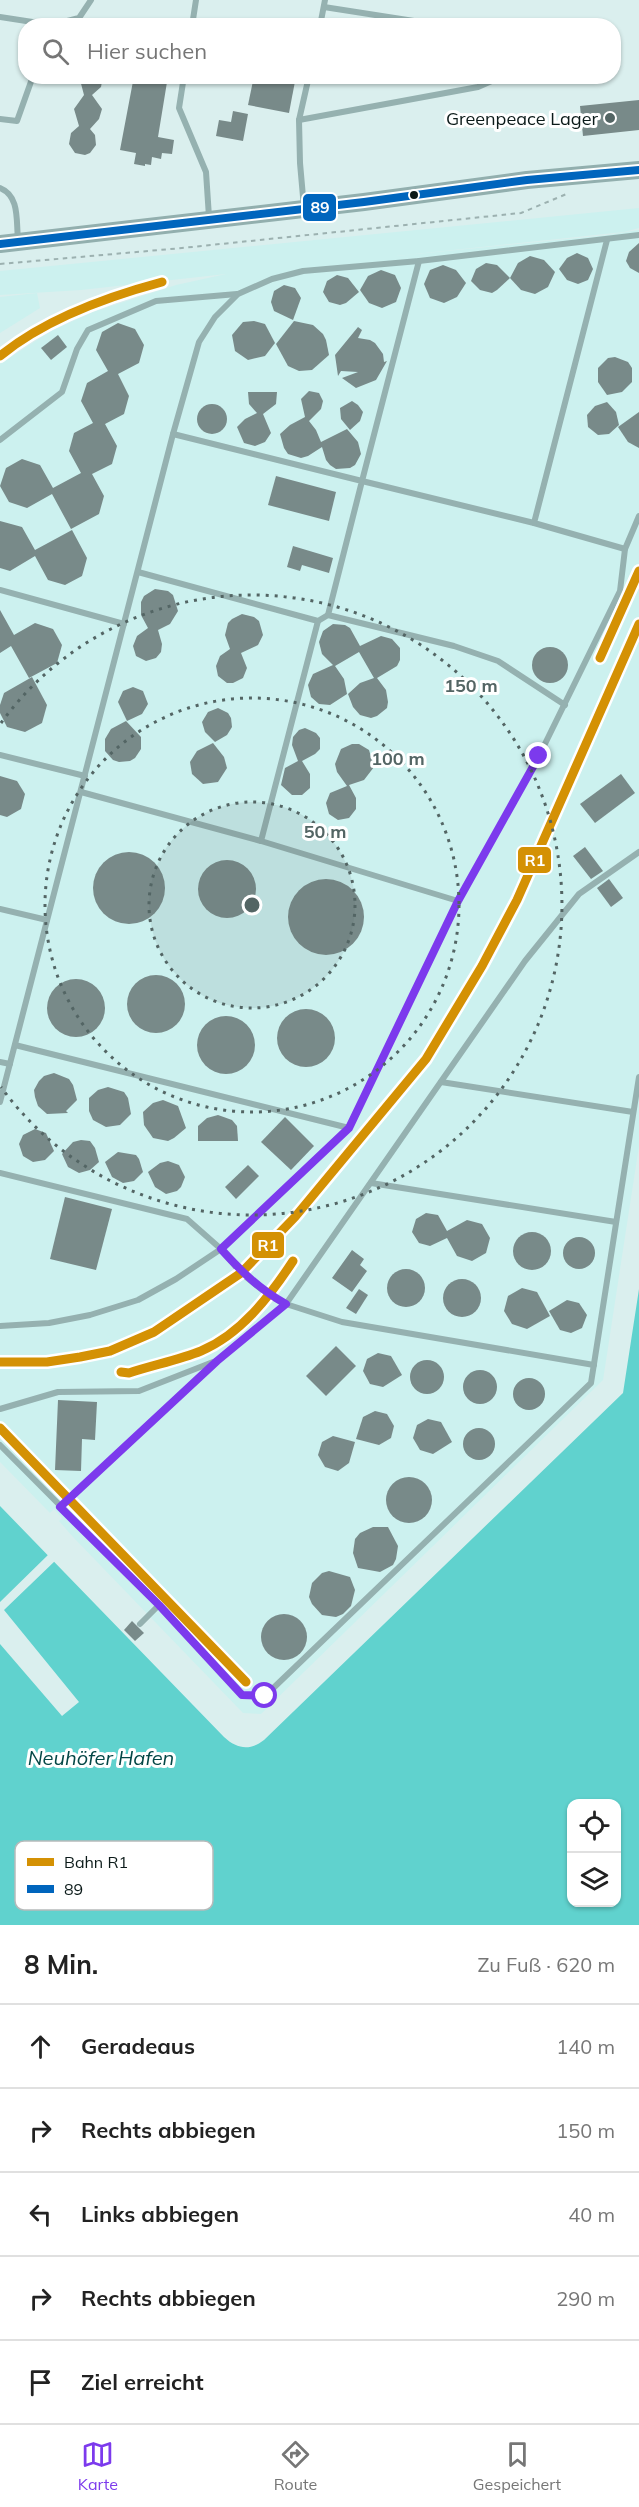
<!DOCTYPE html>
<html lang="de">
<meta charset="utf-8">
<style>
body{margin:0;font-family:Mulish,sans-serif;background:#f2f2f2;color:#222}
.controls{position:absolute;right:18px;bottom:18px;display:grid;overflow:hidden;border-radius:12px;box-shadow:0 2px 4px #0004}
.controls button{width:54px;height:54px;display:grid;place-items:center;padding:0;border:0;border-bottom:2px solid #e0e0e0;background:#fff;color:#222;font:30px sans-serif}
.stop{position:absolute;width:18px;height:18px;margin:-14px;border:4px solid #7c3aed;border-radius:50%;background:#fff}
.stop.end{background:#7c3aed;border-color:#fff;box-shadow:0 2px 6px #0008}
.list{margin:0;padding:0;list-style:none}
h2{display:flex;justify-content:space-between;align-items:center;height:78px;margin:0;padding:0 24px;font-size:26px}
h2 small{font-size:20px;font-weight:400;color:#767676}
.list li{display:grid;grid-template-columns:39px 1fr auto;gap:18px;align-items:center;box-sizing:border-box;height:84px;padding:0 24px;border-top:2px solid #e0e0e0}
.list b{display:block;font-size:22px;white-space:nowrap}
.list em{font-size:20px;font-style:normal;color:#767676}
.icon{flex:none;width:33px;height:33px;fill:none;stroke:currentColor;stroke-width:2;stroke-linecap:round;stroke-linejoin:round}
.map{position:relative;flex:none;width:639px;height:1925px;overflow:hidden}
.search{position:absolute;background:#fff;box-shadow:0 2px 4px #0004;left:18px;right:18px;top:18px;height:66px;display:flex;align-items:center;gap:15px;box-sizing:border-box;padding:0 21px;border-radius:24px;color:#767676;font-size:22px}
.sheet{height:498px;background:#fff}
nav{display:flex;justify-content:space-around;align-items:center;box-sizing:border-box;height:84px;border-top:2px solid #e0e0e0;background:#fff;font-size:16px;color:#767676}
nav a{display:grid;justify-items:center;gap:3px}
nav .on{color:#7c3aed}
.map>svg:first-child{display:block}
.built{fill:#ccf1ef}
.water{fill:#60d2ce;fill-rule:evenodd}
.pier{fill:#daefee}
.building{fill:#788a89}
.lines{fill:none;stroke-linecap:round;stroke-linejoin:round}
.path{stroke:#9cb1b0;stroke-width:2;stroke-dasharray:4.5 4.5;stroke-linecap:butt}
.lane{stroke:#95b1b0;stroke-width:6}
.secondary{stroke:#92afae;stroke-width:18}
.bus-1-casing{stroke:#fff;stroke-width:12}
.bus-1{stroke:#0065bd;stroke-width:8}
.rail-1-casing{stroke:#fff;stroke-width:14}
.rail-1{stroke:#d49104;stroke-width:9}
.route{stroke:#7c3aed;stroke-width:8}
.ring{fill:none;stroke:#536564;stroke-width:3;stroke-dasharray:3 6}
.poi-dot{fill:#536564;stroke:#fff;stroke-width:2}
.bus-dot{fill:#0b1a19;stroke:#fff;stroke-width:2}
.labels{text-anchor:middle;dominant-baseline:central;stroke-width:6;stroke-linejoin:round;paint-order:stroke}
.poi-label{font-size:18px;fill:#0b1a19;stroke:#fff;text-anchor:end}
.water-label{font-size:20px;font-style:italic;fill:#044746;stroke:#fff}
.key{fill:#fff;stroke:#b6baba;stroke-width:1.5}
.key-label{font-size:16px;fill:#0b1a19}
.centre{fill:#536564;stroke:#fff;stroke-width:3}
.ring-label{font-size:18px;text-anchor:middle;font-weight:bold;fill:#536564;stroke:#fff;stroke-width:6;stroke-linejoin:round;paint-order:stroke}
.line-badge{stroke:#fff;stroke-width:2}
.badge-label{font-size:16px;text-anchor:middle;font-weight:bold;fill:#fff}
</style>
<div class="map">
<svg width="639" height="1925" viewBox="0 0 639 1925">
<rect width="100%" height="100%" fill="#daefee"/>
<g class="built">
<polygon points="639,208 639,228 624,232 396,256 608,235 639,230 639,1146 603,1380 261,1714 243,1713 73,1537 59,1521 62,1518 54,1509 50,1513 0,1462 0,364 51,331 93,312 176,285 226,274 81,290 0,295 0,271"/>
<polygon points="37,293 40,308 0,333 0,297"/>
</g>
<path class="water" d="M639 1289V1925H0V1506L224 1737C237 1749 250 1751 264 1740L623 1393ZM572 1804H616V1902H572Z"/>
<polygon class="pier" points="50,1553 56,1560 4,1610 79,1702 62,1716 0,1644 0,1602"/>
<g class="building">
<polygon points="79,76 103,76 101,87 92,95 102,109 99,119 90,129 95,135 96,145 90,153 85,155 75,153 69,144 71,133 79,126 74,109 84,95"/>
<polygon points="134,76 168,76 158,137 174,140 172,154 162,153 161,159 152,157 151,165 145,164 145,166 134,164 136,153 120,150"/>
<polygon points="254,76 296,76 289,113 248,105"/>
<polygon points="639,100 639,130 583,136 580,106"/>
<polygon points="233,111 248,114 243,141 216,136 219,120 231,122"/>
<polygon points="639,243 639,273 630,268 626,261 629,252"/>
<polygon points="577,253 588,258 593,269 588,280 578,284 567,280 559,269 567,258"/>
<polygon points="530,256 544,260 555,272 548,287 535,294 521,290 510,278 518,263"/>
<polygon points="486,263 497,265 510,278 497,290 492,293 480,290 471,281 476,269"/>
<polygon points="443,265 456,270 466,283 457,297 444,303 430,298 424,284 430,270"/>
<polygon points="381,270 395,275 401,288 396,302 382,308 369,303 360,290 368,276"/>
<polygon points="337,275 348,278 359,292 346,303 340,305 329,302 323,292 327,281"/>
<polygon points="284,285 295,288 301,298 293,320 274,311 271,302 274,291"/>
<polygon points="254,321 265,324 275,343 265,356 248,360 235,351 232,335 243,322"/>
<polygon points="294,321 313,325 323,334 326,340 329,355 312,370 299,371 288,366 276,344"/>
<polygon points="118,323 135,329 144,345 139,363 118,374 129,396 124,414 105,424 117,446 112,464 92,474 104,496 99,514 71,529 52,494 27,508 9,502 0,486 6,468 22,459 40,465 53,488 81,473 69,451 74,433 93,423 81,401 87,383 108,371 96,350 102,332"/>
<polygon points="358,327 362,330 358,338 370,340 375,343 383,354 384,362 387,361 376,380 356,388 342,378 358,372 341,371 338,376 335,355"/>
<polygon points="58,335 67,347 51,360 41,348"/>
<polygon points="615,357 628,362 632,368 632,382 622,392 607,395 598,382 598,368 608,358"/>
<polygon points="309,391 319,393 323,401 321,409 309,421 316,430 321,442 347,429 358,442 361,454 355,465 350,468 336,469 330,465 326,460 322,447 308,456 301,458 288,454 284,448 280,434 290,425 305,417 301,399"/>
<polygon points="248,392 277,392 276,404 263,414 271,433 265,442 255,446 244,443 237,427 245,419 257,413 249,404"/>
<polygon points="352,401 358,405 363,412 360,421 350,430 341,419 340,408"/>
<polygon points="607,402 616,412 619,425 609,434 598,435 588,427 587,415 595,406"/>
<circle cx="212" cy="419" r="15"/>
<polygon points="639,412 639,448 628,442 618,427"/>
<polygon points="276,476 336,492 329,521 268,505"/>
<polygon points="0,521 22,527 35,550 72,530 87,558 82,576 65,585 48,580 35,556 10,571 0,568"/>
<polygon points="293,546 333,558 329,573 302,565 300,571 287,567"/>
<polygon points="155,589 168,591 173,595 178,611 170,624 158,630 162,644 161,652 156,658 146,661 136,656 133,646 137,636 148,628 141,615 141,602 144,596"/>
<polygon points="0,610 14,635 35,623 53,629 62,645 57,663 29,678 11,646 0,653"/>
<polygon points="242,614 254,617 259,621 263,635 258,645 241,653 247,668 243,678 233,683 227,683 218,676 216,666 220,656 230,649 225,635 228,623 232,619"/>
<polygon points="333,624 345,625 350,628 360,646 381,636 392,639 400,648 400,660 397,666 377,678 386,690 388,702 387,708 377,716 371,718 360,715 353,707 348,694 360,683 374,678 359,652 335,666 344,679 347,694 330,705 319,704 311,697 308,685 313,674 333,665 322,654 319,642 323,631"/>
<circle cx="550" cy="665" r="18"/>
<polygon points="32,677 47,705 42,723 25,732 7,727 0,713 0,705 4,693"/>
<polygon points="133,687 143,691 148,704 142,714 127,721 118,702 123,691"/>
<polygon points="218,708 228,713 231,718 232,727 227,735 215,742 205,732 202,722 208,712"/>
<polygon points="126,721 141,737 141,749 135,758 130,761 119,762 113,760 105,751 105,739 111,729"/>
<polygon points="305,728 316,733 320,738 320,749 315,754 302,761 310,774 310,788 302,795 292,795 281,785 285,768 298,761 292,745 293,737 299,730"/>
<polygon points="213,743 224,757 227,768 218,782 203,784 192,774 190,762 197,751"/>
<polygon points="352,744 359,744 369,750 374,767 364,780 349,785 356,798 356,809 349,818 338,820 329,814 326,803 330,793 347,786 337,772 335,764 341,749"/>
<polygon points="621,774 635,793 595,823 580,804"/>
<polygon points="0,776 17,781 25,794 21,809 7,817 0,815"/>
<polygon points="585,847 603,871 591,879 573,856"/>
<circle cx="129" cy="888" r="36"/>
<circle cx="227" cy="889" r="29"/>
<polygon points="609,879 623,898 611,907 597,888"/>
<circle cx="326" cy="917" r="38"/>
<circle cx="156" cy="1004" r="29"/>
<circle cx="76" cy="1008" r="29"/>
<circle cx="306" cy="1038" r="29"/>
<circle cx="226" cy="1045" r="29"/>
<polygon points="54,1073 69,1079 73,1085 77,1100 66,1111 68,1113 47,1114 38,1106 35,1097 34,1090 39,1081 44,1076"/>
<polygon points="108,1087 124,1092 128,1098 131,1114 120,1125 106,1127 93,1120 89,1111 89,1098 98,1090"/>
<polygon points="163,1100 178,1106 186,1128 174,1138 168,1141 153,1138 144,1125 143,1112 153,1103"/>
<polygon points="218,1115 232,1120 237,1126 238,1141 198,1141 198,1126 207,1118"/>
<polygon points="285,1117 314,1146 291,1170 261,1142"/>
<polygon points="35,1129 46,1133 54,1151 45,1160 33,1162 23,1156 19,1144 23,1135"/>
<polygon points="81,1140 90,1141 95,1148 99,1162 90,1170 79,1173 68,1167 62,1154 73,1142"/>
<polygon points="118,1152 136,1155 139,1159 143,1172 134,1181 123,1183 112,1177 105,1162"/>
<polygon points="168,1161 179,1165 185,1177 181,1187 177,1191 166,1194 155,1187 148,1172 160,1163"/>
<polygon points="248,1165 259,1176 236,1199 225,1187"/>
<polygon points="65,1197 112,1209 96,1270 50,1259"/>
<polygon points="426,1213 438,1215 447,1231 467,1220 482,1224 490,1238 486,1253 472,1261 457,1256 447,1238 430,1246 419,1243 412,1232 416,1219"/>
<circle cx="532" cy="1251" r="19"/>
<circle cx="579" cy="1253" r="16"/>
<polygon points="352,1250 364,1259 360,1265 367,1271 352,1292 332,1278"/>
<circle cx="406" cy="1288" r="19"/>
<circle cx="462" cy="1298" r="19"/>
<polygon points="522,1288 537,1292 550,1316 527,1329 512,1324 504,1311 508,1296"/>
<polygon points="359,1289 368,1295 356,1314 346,1308"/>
<polygon points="567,1300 579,1303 587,1315 582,1328 571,1333 560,1330 549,1311"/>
<polygon points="336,1346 356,1366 326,1396 306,1376"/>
<polygon points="378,1353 391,1356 402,1375 383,1387 370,1384 363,1371 367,1359"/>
<circle cx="427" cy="1377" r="17"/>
<circle cx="480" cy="1387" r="17"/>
<circle cx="529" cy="1394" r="16"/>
<polygon points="58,1400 97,1402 95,1440 82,1439 81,1471 55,1470"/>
<polygon points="375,1411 387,1414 394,1426 391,1438 379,1445 356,1439 363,1417"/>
<polygon points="428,1419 441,1422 452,1442 433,1454 420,1450 413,1438 417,1425"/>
<circle cx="479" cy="1444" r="16"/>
<polygon points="333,1436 355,1442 349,1463 338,1471 325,1467 318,1455 322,1442"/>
<circle cx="409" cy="1500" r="23"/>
<polygon points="373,1527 388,1527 398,1546 396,1559 393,1565 380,1572 358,1568 353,1553 355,1539 360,1533"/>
<polygon points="329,1571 350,1577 355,1590 351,1606 343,1614 336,1617 322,1615 312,1604 309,1597 312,1583 322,1573"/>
<circle cx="284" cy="1637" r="23"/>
<polygon points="132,1621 144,1633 135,1641 124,1630"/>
</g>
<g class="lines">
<polyline class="path" points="0,264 182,248 521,213 569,193"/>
<g class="lane">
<polyline points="324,7 446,26"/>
<polyline points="0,17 52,25 79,18 91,0"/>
<polyline points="192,26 196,0"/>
<polyline points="320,26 325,0"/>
<polyline points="184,76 179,108 206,172 209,217"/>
<polyline points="0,119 17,121 33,76"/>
<polyline points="299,120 478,87 503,76"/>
<path d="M0 188C20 196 16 221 18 239"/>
<polyline points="304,208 300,163 299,120 309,76"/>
<polyline points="607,240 534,523 625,549"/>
<polyline points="419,261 362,481 534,523"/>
<polyline points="173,434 362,481 328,615 454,646 498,661 565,705"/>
<polyline points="0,440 62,392 77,349 88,330 156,301 237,294"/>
<polyline points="138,572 318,621 328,615"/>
<polyline points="0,590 124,624"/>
<polyline points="0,755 85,776"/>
<polyline points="81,792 261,841 458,901"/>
<polyline points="261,841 318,621"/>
<polyline points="0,909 47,920"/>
<polyline points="15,1045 349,1128"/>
<polyline points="0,1062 10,1064"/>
<polyline points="441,1082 633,1112"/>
<polyline points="0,1102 173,434 199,342 215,317 238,294 272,279 303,271 419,261 639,235"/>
<polyline points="0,1173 187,1219 221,1249 241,1273 270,1296 286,1304 342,1322 594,1365"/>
<polyline points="371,1183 616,1222"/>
<polyline points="0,1326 49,1323 90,1315 138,1300 176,1279 221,1249 349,1128 458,901 539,756 620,591 625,549 639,516"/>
<polyline points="0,1409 58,1392 139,1391 213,1362"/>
<polyline points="0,1445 159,1605 242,1695 265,1696 591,1383 639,1077"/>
<polyline points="60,1507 217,1361 286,1304 525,961 579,894 639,852"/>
<polyline points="140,1624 159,1605"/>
</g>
<polyline class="secondary" points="0,244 364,202 527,180 639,170"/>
<defs>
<polyline id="bus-1" points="0,244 364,202 527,180 639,170"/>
</defs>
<use href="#bus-1" class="bus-1-casing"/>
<use href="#bus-1" class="bus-1"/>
<defs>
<g id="rail-1">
<path d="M0 356C45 319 106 297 162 282"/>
<polyline points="600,658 639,571"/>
<polyline points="0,1362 47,1362 80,1357 110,1351 154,1332 241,1273 295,1217 426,1059 482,966 517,900 639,624"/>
<path d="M121 1372 129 1373C153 1365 179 1360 201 1351 241 1334 270 1296 293 1261"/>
<polyline points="0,1428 246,1682"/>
</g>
</defs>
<use href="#rail-1" class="rail-1-casing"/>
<use href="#rail-1" class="rail-1"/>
</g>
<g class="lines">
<path class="route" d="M265 1696 242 1695 159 1605 60 1507 217 1361 286 1304C260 1290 241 1271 221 1249L349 1128 458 901 539 756"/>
</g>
<circle cx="252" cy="905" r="103" fill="#536564" fill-opacity=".12"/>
<g class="ring">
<circle cx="252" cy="905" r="103"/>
<circle cx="252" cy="905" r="207"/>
<path d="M1 723A310 310 0 1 1 1 1087"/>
</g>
<circle class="poi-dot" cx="610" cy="118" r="6"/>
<circle class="bus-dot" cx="414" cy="195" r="5"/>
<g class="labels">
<g class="poi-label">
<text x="598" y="118">Greenpeace Lager</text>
</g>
<g class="water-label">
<text x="101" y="1757">Neuhöfer Hafen</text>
</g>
</g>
<rect x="15" y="1841" width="198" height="69" rx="9" class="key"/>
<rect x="27" y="1858" width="27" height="8" fill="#d49104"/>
<rect x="27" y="1885" width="27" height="8" fill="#0065bd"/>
<g class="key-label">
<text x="64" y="1868">Bahn R1</text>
<text x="64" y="1895">89</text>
</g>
<circle cx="252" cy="905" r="9" class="centre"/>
<g class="ring-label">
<text x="471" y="692">150 m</text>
<text x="398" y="765">100 m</text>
<text x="325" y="838">50 m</text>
</g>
<g class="line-badge">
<rect x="302" y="193" width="35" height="29" rx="6" fill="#0065bd"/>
<rect x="517" y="846" width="35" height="28" rx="6" fill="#d49104"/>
<rect x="251" y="1231" width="34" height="28" rx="6" fill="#d49104"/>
</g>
<g class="badge-label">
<text x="320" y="213">89</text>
<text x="535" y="866">R1</text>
<text x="268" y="1251">R1</text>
</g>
</svg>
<div class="controls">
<button><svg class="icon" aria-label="locate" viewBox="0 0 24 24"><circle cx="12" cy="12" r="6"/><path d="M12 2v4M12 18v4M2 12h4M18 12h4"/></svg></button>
<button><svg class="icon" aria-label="layers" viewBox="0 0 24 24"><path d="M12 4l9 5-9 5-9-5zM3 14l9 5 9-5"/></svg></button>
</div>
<div class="stop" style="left:265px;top:1696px"></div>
<div class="stop end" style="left:539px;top:756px"></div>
<div class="search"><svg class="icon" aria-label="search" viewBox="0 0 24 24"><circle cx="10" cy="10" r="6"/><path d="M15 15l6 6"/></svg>Hier suchen</div>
</div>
<section class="sheet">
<h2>8 Min.<small>Zu Fuß · 620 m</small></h2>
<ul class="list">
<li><svg class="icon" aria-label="ahead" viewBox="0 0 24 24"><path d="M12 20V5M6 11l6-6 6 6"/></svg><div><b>Geradeaus</b></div><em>140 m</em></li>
<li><svg class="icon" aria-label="right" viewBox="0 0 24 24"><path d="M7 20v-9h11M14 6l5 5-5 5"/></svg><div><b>Rechts abbiegen</b></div><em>150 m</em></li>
<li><svg class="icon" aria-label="left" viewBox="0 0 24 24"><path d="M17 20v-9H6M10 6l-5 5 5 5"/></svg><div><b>Links abbiegen</b></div><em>40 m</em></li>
<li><svg class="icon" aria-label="right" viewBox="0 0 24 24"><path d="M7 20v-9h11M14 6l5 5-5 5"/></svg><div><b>Rechts abbiegen</b></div><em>290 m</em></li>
<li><svg class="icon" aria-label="arrive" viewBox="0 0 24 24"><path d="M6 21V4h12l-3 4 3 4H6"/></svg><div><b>Ziel erreicht</b></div></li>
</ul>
</section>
<nav>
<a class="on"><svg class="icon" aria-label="map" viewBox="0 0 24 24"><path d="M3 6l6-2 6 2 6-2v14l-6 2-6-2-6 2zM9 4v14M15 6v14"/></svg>Karte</a>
<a><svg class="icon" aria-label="directions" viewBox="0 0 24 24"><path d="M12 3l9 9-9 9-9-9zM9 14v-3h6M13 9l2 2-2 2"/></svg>Route</a>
<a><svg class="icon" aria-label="saved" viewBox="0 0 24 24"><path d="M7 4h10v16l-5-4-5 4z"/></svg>Gespeichert</a>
</nav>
